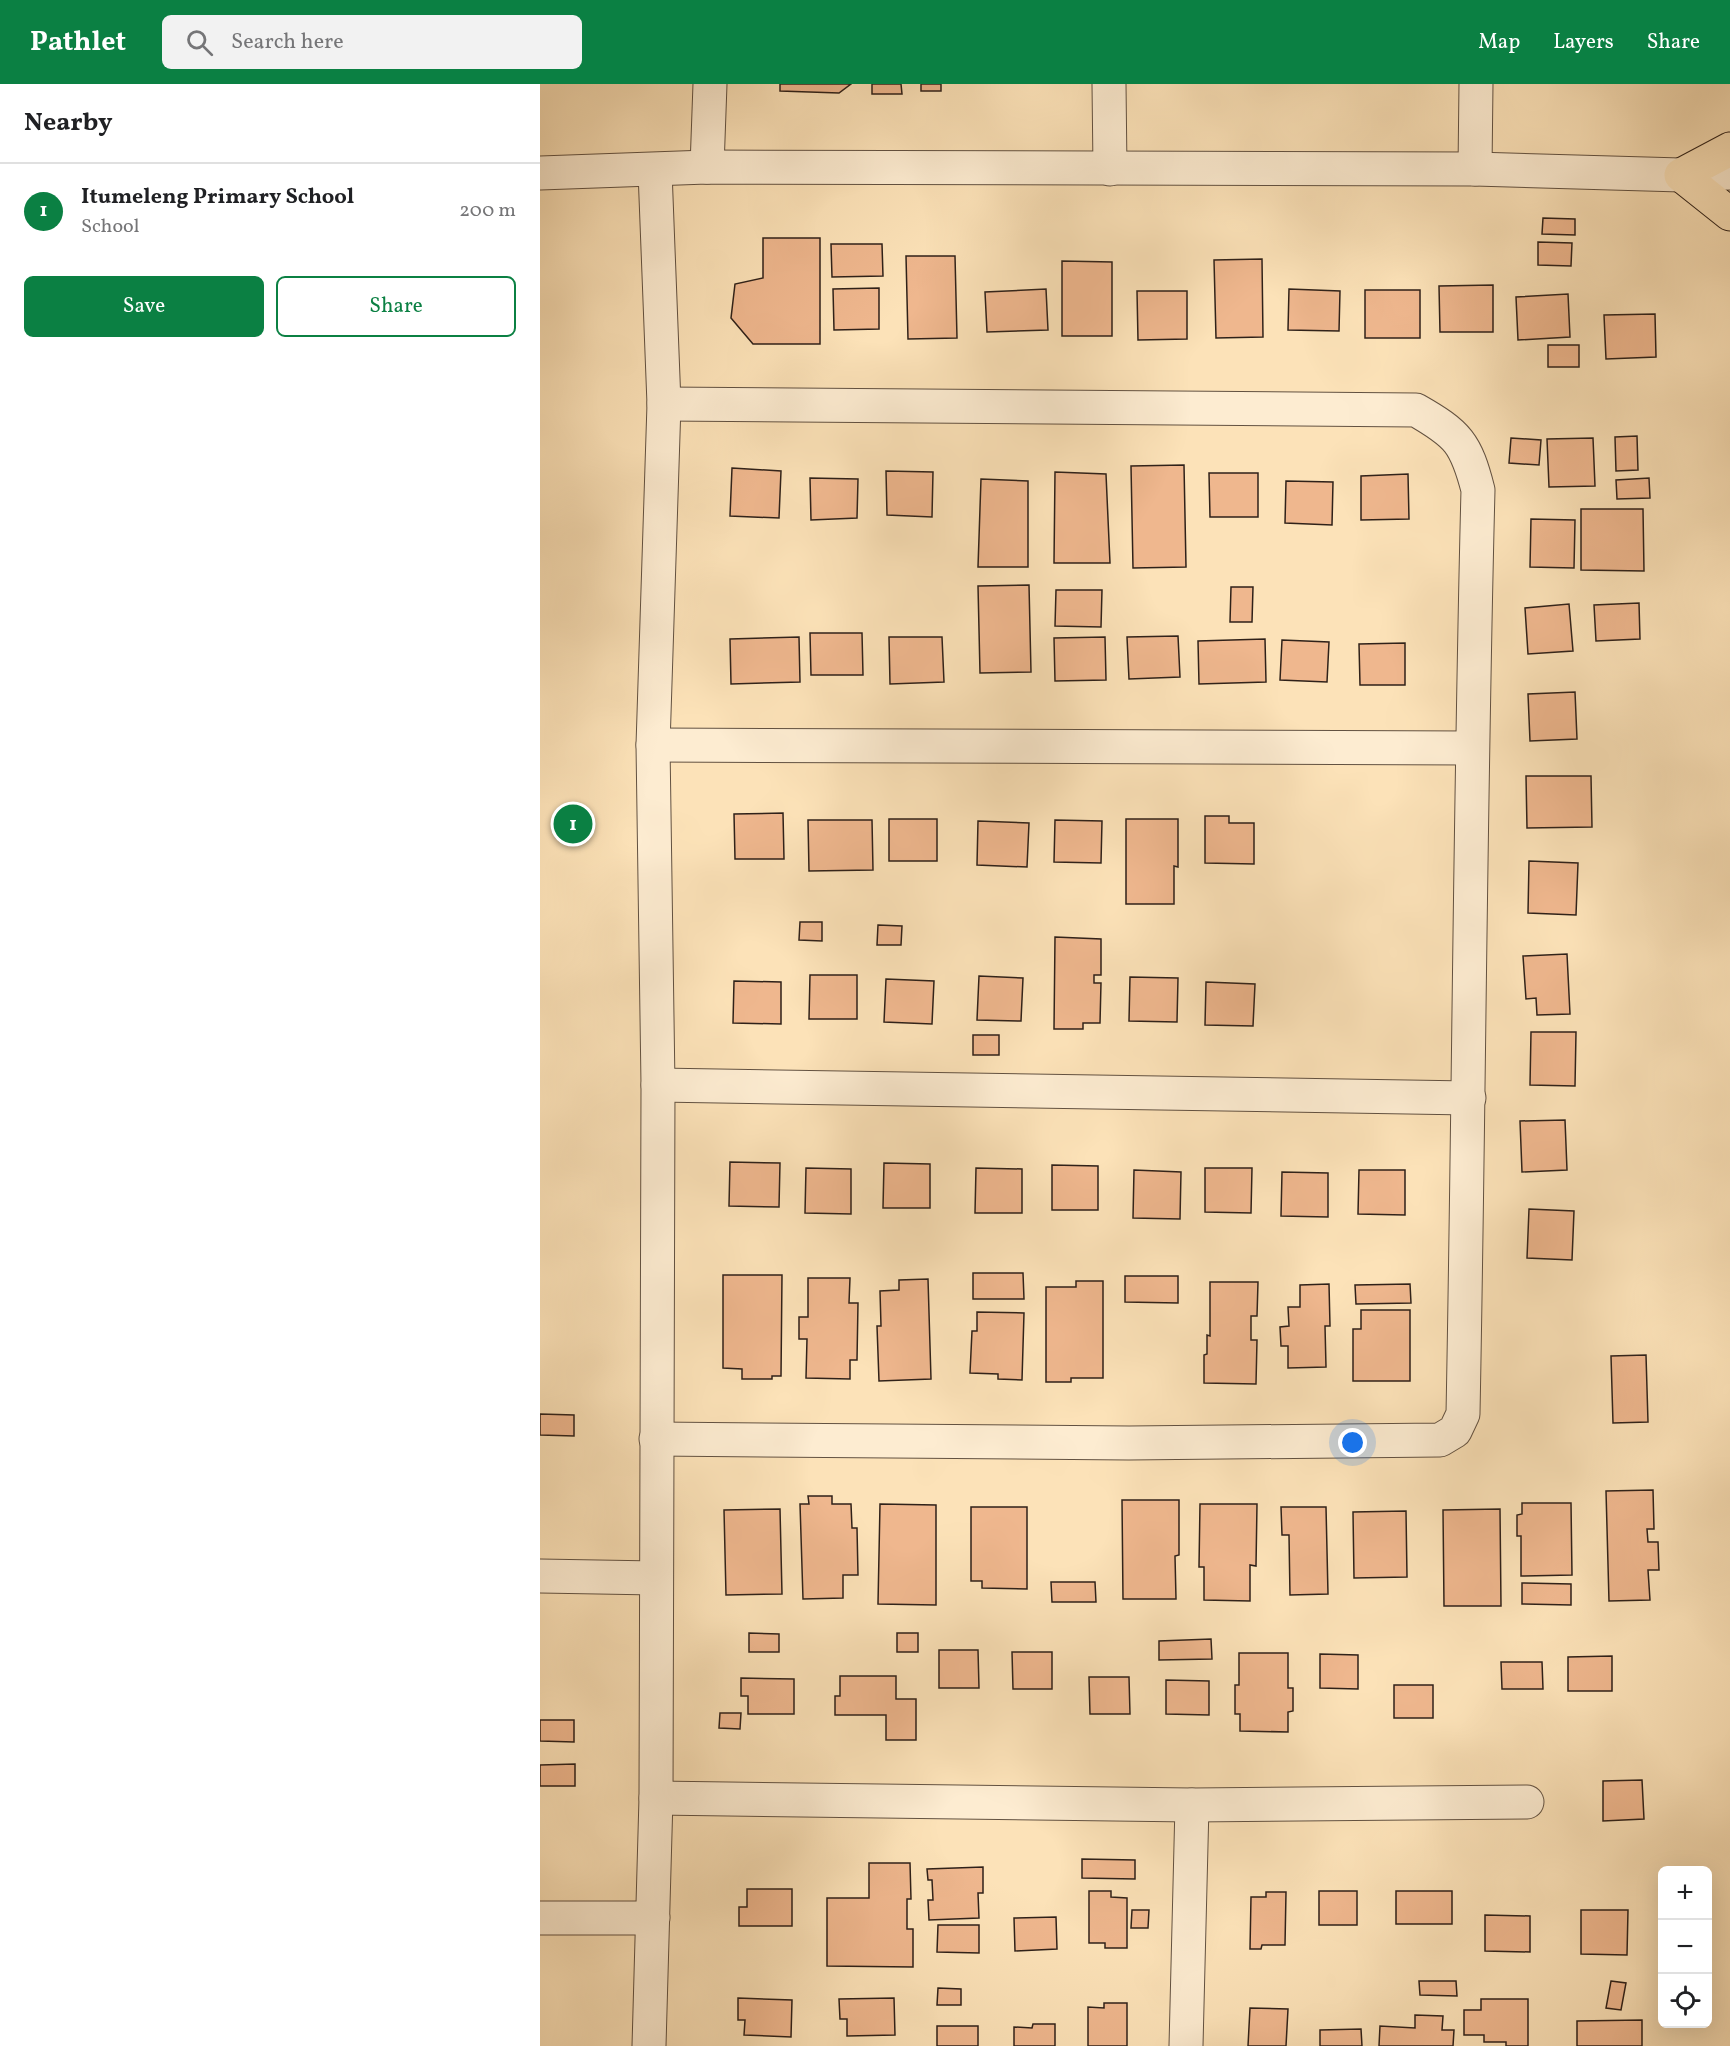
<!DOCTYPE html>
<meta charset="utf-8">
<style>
body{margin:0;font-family:Vollkorn,serif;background:#f2f2f2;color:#202124}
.controls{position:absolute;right:18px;bottom:18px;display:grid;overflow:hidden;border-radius:9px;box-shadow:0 6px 24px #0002}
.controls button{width:54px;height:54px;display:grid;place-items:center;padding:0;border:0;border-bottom:2px solid #e0e0e0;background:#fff;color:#202124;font:30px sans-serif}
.you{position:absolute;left:813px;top:1359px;width:21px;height:21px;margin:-15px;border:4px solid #fff;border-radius:50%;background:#1a73e8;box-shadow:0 0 0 9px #1a73e833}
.badge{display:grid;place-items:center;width:39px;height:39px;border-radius:50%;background:#0b8043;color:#fff;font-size:20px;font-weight:700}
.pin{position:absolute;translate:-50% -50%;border:3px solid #fff;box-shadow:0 2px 6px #0006}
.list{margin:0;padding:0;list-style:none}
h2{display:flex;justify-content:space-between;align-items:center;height:78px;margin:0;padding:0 24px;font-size:26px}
h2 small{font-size:20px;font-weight:400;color:#757577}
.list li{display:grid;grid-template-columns:39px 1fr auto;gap:18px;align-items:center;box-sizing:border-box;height:96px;padding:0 24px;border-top:2px solid #e0e0e0}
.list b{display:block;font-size:22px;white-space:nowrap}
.list p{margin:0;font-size:20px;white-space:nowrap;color:#757577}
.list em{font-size:20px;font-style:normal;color:#757577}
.actions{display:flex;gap:12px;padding:18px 24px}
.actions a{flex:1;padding:14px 0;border:2px solid #0b8043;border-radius:9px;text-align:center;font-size:21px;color:#0b8043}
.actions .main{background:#0b8043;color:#fff}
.icon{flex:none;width:33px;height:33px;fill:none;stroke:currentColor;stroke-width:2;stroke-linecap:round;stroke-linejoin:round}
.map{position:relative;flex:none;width:1190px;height:1962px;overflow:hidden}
header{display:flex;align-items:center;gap:36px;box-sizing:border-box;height:84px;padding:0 30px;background:#0b8043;color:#fff}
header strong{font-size:28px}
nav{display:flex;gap:33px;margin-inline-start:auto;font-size:21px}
.search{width:420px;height:54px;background:#f2f2f2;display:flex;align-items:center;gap:15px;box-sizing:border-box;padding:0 21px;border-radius:9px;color:#757577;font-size:22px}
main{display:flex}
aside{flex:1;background:#fff}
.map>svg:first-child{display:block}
.building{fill:#efb78e;stroke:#2f2119;stroke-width:1.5}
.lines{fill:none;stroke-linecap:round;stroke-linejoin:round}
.minor-casing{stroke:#625141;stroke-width:35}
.major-casing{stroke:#2f2119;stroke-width:35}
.minor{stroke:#fdecd1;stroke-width:33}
.major{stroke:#fce2b8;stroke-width:33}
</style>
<header>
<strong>Pathlet</strong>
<div class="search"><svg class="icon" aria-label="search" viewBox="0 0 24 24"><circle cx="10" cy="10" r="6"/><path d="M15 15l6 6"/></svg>Search here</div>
<nav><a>Map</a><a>Layers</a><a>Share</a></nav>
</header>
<main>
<aside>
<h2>Nearby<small></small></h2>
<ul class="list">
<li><span class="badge">1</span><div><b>Itumeleng Primary School</b><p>School</p></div><em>200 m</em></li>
</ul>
<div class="actions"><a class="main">Save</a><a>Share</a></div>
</aside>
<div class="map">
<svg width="1190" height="1962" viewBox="0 0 1190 1962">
<rect width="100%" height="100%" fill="#fce2b8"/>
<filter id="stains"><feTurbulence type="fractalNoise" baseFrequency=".00333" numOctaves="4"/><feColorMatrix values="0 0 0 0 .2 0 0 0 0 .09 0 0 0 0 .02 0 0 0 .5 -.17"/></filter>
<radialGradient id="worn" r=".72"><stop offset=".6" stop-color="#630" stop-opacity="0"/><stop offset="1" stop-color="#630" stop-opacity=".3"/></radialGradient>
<g class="building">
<polygon points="240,0 311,0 299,9 240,7"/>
<polygon points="332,0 361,0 362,10 332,10"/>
<rect x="381" y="0" width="20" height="7"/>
<polygon points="1003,134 1035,135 1035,151 1002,150"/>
<polygon points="223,154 280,154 280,260 213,260 191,234 195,200 223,194"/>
<polygon points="998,158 1032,159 1031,182 998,181"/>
<polygon points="291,160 342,160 343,192 292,193"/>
<polygon points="366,172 415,172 417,254 368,255"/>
<polygon points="722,175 723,253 676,254 674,176"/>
<polygon points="522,177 572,178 572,252 522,252"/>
<polygon points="953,201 953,248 900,248 899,202"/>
<polygon points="339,204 339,245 294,246 293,205"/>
<polygon points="506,205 508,246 447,248 445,208"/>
<polygon points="749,205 800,207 799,247 748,246"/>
<rect x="825" y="206" width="55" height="48"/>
<polygon points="597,207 647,207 647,255 598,256"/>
<polygon points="1028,210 1030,253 978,256 976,213"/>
<polygon points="1115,230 1116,273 1066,275 1064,231"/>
<rect x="1008" y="261" width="31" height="22"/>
<polygon points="1097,352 1098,386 1076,387 1075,353"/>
<polygon points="971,354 1001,356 999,381 969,379"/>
<polygon points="1053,354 1055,402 1009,403 1007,355"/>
<polygon points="644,381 646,483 593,484 591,382"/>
<polygon points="192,384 241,387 239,434 190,432"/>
<polygon points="346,387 393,388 392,433 347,431"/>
<polygon points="515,388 566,390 570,479 514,479"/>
<polygon points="669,389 718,389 718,433 670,433"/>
<polygon points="868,390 869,435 821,436 821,392"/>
<polygon points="270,394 318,395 317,434 271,436"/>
<polygon points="1109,394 1110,414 1077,415 1076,396"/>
<polygon points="441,395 488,397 488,483 438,483"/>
<polygon points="746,397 793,398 792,441 745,439"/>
<polygon points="1041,425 1103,425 1104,487 1041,486"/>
<polygon points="991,435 1035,436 1034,484 990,483"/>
<polygon points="489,501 491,588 440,589 438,502"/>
<polygon points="691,503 713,503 712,538 690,538"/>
<polygon points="516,506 562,506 561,543 515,542"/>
<polygon points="1099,519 1100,555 1056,557 1054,521"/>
<polygon points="1029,520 1033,567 988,570 985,524"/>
<polygon points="270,549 322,549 323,591 271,591"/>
<polygon points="638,552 640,593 589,595 587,553"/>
<polygon points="259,553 260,598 191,600 190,555"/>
<polygon points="349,553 402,553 404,598 350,600"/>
<polygon points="565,553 566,596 515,597 514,554"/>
<polygon points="725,555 726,598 659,600 658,557"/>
<polygon points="742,556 789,558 787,598 740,596"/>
<polygon points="865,559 865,601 820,601 819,560"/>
<polygon points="1035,608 1037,655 990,657 988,610"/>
<polygon points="986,692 1051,692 1052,743 987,744"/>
<polygon points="243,729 244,775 195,775 194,730"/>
<polygon points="665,732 689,732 689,739 714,739 714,780 665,779"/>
<rect x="349" y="735" width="48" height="42"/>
<polygon points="586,735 638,735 638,783 634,782 634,820 586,820"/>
<polygon points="268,736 332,736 333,786 269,787"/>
<polygon points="515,736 562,737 561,779 514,778"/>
<polygon points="438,737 489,739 487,783 437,781"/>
<polygon points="989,777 1038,779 1036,831 988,829"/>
<polygon points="260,838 282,838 282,857 259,856"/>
<polygon points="338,841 362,842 361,861 337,861"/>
<polygon points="515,853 561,855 561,891 554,891 554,899 561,899 560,939 543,939 543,945 514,945"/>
<polygon points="1027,870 1030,930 997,931 996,914 986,915 983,872"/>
<polygon points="270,891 317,891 317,935 269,935"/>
<polygon points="439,892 483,894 481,937 437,936"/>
<polygon points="590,893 638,894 637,938 589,937"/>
<polygon points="346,895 394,897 392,940 344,938"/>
<polygon points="194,897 241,898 241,940 193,939"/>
<polygon points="666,898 715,900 713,942 665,941"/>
<polygon points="991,948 1036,948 1035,1002 990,1001"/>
<rect x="433" y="951" width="26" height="20"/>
<polygon points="1025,1036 1027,1086 982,1088 980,1037"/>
<polygon points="190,1078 240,1079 239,1123 189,1122"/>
<polygon points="344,1079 390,1080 390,1124 343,1124"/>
<polygon points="512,1081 558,1082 558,1126 512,1126"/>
<polygon points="266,1084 311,1085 311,1130 265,1129"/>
<polygon points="436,1084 482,1085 482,1129 435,1129"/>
<polygon points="665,1084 712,1084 711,1129 665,1128"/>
<polygon points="594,1086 641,1088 640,1135 593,1134"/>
<polygon points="819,1086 865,1086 865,1131 818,1130"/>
<polygon points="742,1088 788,1089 788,1133 741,1132"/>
<polygon points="989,1125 1034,1127 1032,1176 987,1174"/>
<polygon points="433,1189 483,1189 484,1215 433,1215"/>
<polygon points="183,1191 242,1191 241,1292 232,1292 232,1295 202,1295 202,1285 183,1284"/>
<polygon points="585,1192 638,1192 638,1219 585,1218"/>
<polygon points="268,1194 310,1194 309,1219 318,1219 317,1276 310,1276 310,1295 266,1294 267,1255 259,1255 259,1233 268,1233"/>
<polygon points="388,1195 391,1295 339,1297 337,1242 341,1242 340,1207 359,1206 359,1196"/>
<polygon points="536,1197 563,1197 563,1294 531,1294 531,1298 506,1298 506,1203 536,1203"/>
<polygon points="670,1198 718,1198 717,1232 711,1232 711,1256 717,1256 716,1300 664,1299 664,1271 667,1270 667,1251 670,1252"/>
<polygon points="789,1200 790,1242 785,1242 786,1283 748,1284 748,1262 741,1262 740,1243 749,1242 748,1223 760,1223 760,1201"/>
<polygon points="870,1200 871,1219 816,1220 815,1201"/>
<polygon points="821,1226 870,1226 870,1297 813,1297 813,1245 821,1245"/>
<polygon points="437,1228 484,1229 482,1296 458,1295 458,1290 430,1289 432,1247 437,1247"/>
<polygon points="1106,1271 1108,1338 1073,1339 1071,1272"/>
<polygon points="0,1330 34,1331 34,1352 0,1351"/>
<polygon points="1113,1406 1114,1445 1107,1445 1108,1458 1118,1458 1119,1486 1108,1486 1110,1516 1069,1517 1066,1407"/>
<polygon points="268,1412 292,1412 292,1420 311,1420 312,1444 317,1444 318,1491 303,1491 303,1514 263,1515 260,1420 269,1420"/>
<polygon points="582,1416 639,1416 639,1471 635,1472 636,1515 583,1515"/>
<polygon points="982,1419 1031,1419 1032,1491 981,1492 981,1452 977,1452 977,1431 982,1430"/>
<polygon points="340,1420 396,1421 396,1521 338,1520"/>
<polygon points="660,1420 717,1420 716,1482 710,1481 710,1517 664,1516 664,1483 659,1483"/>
<polygon points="431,1423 487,1423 487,1505 442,1504 442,1497 431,1497"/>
<polygon points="741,1423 786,1423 788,1510 750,1511 749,1451 742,1451"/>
<polygon points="240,1425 242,1510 186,1511 184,1426"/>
<polygon points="960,1425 961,1522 904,1522 903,1426"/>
<polygon points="866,1427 867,1493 814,1494 813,1428"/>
<polygon points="511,1498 555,1498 556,1518 512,1518"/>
<polygon points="982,1499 1031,1500 1031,1521 982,1520"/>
<polygon points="209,1549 239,1550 239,1568 209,1568"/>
<rect x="357" y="1549" width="21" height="19"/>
<polygon points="671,1555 672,1575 619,1576 619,1557"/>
<polygon points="399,1566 438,1566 439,1604 399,1604"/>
<polygon points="472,1568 512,1568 512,1605 473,1605"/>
<polygon points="699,1569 748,1569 748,1604 753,1604 753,1627 748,1628 748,1648 700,1647 700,1630 695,1630 695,1601 699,1601"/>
<polygon points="780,1570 818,1571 818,1605 780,1604"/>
<polygon points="1072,1572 1072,1607 1028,1607 1028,1573"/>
<polygon points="961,1578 1002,1578 1003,1605 962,1605"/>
<polygon points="300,1592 356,1592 356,1615 376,1615 376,1656 346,1656 346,1631 295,1631 295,1612 300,1612"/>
<polygon points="549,1593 589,1593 590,1630 550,1630"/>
<polygon points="201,1594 254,1595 254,1630 208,1630 208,1612 201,1612"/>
<polygon points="626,1596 669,1597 669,1631 626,1630"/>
<rect x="854" y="1601" width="39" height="33"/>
<polygon points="180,1629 201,1629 200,1645 179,1644"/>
<polygon points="0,1636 34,1636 34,1658 0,1657"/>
<polygon points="35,1680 35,1702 0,1702 0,1681"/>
<polygon points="1102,1696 1104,1735 1063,1737 1063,1697"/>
<polygon points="542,1775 595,1776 595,1795 542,1794"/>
<polygon points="329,1779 370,1779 371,1815 367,1815 367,1845 373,1845 373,1883 287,1882 287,1814 329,1814"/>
<polygon points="443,1783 443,1809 438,1809 439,1834 389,1836 388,1816 393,1816 392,1796 388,1796 387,1785"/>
<polygon points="207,1805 252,1805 252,1842 199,1842 199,1823 207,1823"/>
<polygon points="549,1807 571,1807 571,1813 587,1814 587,1864 565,1864 565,1859 549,1859"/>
<rect x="779" y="1807" width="38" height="34"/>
<rect x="856" y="1807" width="56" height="33"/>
<polygon points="726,1808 746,1808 745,1861 722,1861 721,1865 710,1865 711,1813 726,1813"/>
<polygon points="592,1826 609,1826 608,1844 591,1844"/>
<polygon points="1041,1826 1088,1826 1087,1871 1041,1870"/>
<polygon points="945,1831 990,1832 990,1868 945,1867"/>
<polygon points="516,1833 517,1865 475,1867 474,1834"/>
<polygon points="398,1841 439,1841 439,1869 397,1868"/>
<polygon points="879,1897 916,1897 917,1912 880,1911"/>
<polygon points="1071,1897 1086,1899 1081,1926 1066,1924"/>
<polygon points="398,1904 421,1905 421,1921 397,1921"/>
<polygon points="198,1914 252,1916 251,1953 204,1951 205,1936 198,1936"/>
<polygon points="354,1914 355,1951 307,1952 307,1935 300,1935 299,1915"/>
<polygon points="941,1915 988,1915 988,1962 966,1962 966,1958 944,1958 944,1951 924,1951 924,1926 941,1926"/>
<polygon points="564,1919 587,1919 587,1962 548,1962 548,1923 564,1924"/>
<polygon points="710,1924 748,1925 746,1962 708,1962"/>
<polygon points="875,1931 903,1932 902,1946 914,1946 913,1962 839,1962 840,1942 875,1944"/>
<polygon points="1102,1936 1102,1962 1037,1962 1037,1937"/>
<polygon points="493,1940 515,1940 515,1962 474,1962 474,1943 492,1944"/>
<rect x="397" y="1942" width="41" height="20"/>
<polygon points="821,1945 822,1962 780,1962 780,1946"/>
</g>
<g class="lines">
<defs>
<g id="minor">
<polyline points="569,0 570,85"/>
<polyline points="167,83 170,0"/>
<polyline points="935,85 936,0"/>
<polyline points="0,89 167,83 935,85 1141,91 1190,89"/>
<polyline points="113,661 931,664"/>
<polyline points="118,1001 929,1014"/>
<path d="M116 1355 589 1359 900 1356 915 1347 923 1330C929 1022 930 714 938 406 926 359 918 350 876 326L124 320"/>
<polyline points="0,1492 116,1494"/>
<polyline points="116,1714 652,1721 987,1718"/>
<polyline points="0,1834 113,1834"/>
<polyline points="109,1962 116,1714 118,1001 113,661 124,320 115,87"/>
<polyline points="646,1962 652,1721"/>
</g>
<polyline id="major" points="1190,65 1141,91 1190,130"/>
</defs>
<use href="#minor" class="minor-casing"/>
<use href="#major" class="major-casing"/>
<use href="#minor" class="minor"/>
<use href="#major" class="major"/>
</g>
<rect width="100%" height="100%" filter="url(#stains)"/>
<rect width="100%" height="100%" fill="url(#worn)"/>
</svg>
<div class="controls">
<button>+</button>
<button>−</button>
<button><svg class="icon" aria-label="locate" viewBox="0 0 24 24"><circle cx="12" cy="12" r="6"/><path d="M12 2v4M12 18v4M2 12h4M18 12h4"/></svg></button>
</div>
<div class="you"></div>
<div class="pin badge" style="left:33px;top:740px">1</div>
</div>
</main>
